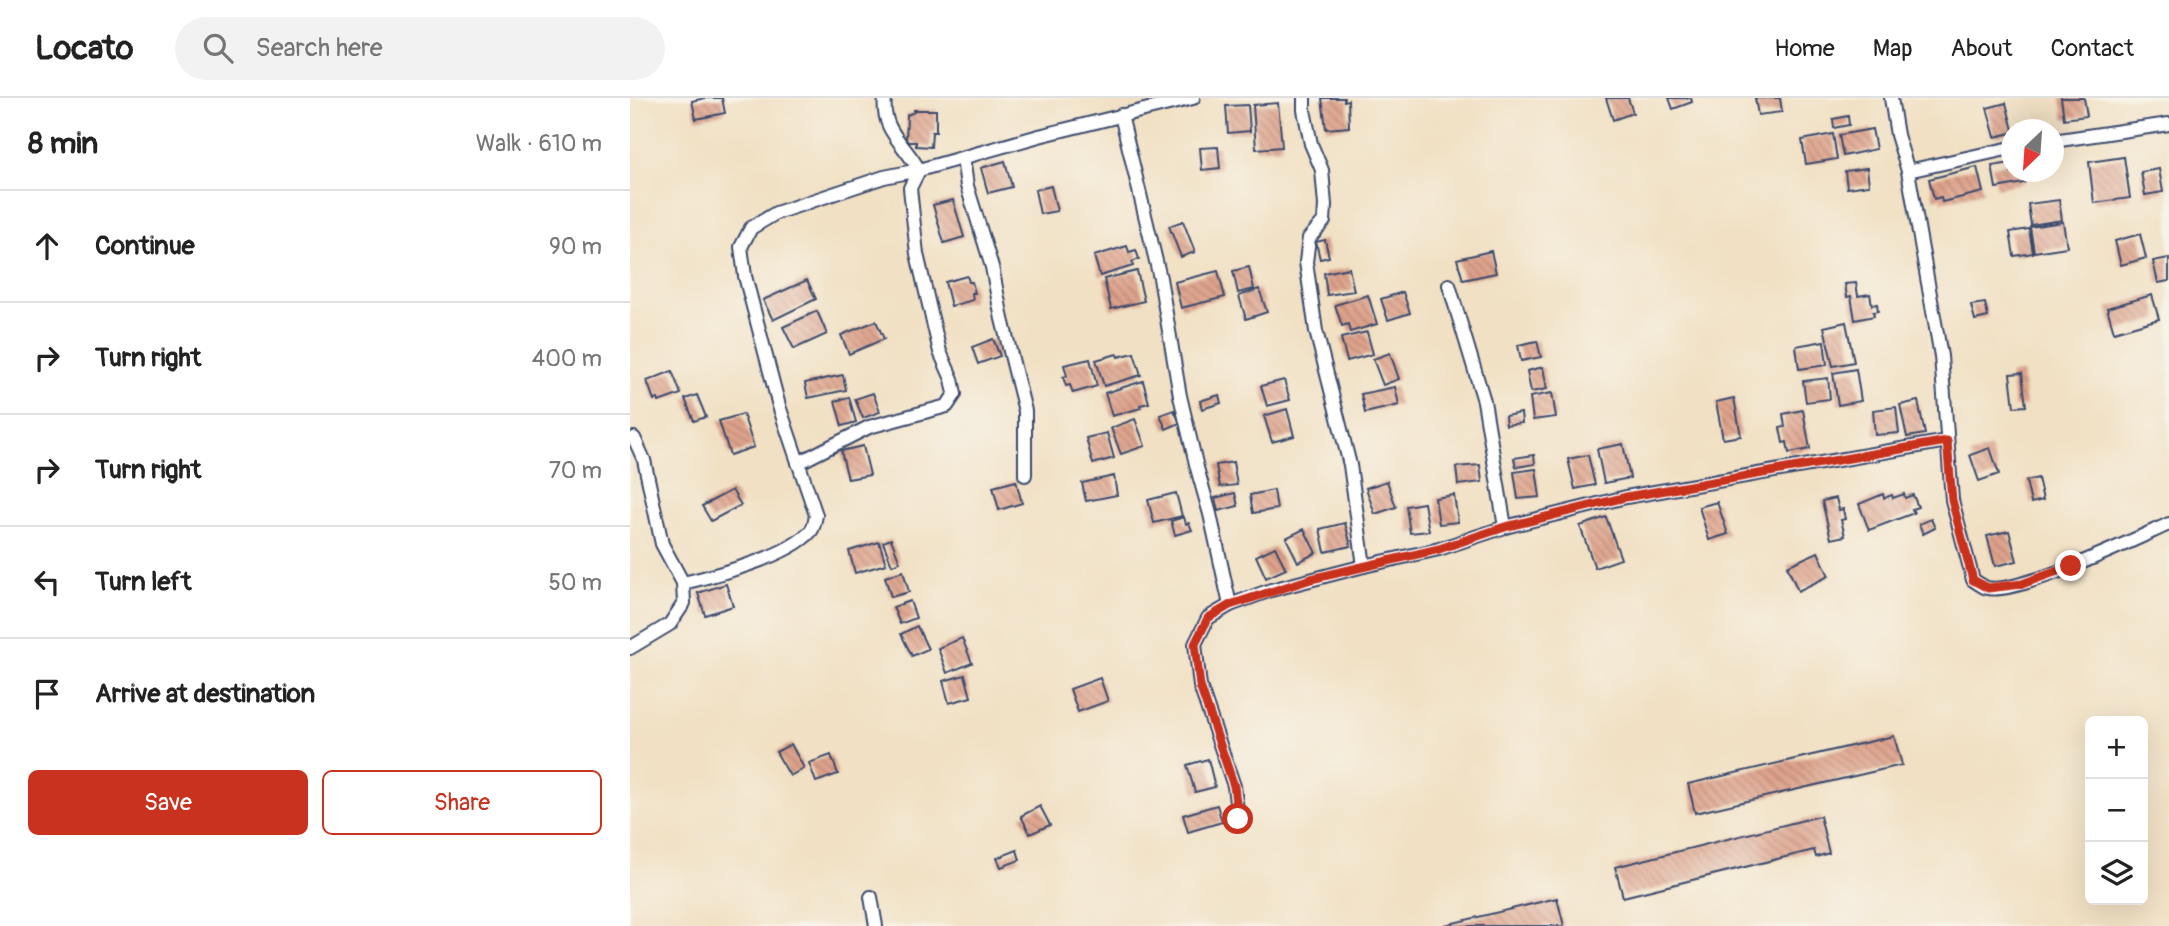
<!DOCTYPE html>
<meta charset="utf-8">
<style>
body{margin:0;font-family:Pangolin,sans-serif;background:#f2f2f2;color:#222}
.controls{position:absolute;right:21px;bottom:21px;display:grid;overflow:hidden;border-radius:10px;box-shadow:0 7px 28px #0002}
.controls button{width:63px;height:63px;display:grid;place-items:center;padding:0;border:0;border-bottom:2px solid #e0e0e0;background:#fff;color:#222;font:35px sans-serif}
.compass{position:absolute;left:1371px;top:21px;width:63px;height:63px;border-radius:50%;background:#fff;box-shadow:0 7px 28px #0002;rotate:205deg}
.stop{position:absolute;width:21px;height:21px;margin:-16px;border:5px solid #c8321e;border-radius:50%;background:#fff}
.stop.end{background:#c8321e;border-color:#fff;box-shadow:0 2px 7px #0008}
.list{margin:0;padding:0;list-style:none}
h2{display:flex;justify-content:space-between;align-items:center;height:91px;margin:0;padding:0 28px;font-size:30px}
h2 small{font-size:23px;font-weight:400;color:#767676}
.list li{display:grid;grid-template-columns:46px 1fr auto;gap:21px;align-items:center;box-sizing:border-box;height:112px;padding:0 28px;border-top:2px solid #e0e0e0}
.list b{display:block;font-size:26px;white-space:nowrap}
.list em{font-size:23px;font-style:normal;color:#767676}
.actions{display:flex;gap:14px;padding:21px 28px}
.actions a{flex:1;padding:16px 0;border:2px solid #c8321e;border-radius:10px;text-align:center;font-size:24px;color:#c8321e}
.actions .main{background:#c8321e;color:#fff}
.icon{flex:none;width:38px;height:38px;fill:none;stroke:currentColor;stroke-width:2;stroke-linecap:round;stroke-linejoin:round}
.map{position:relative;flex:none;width:1539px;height:828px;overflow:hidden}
header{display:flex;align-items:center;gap:42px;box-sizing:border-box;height:98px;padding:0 35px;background:#fff;border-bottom:2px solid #e0e0e0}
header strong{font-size:33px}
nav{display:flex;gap:38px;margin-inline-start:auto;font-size:24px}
.search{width:490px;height:63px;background:#f2f2f2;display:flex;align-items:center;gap:18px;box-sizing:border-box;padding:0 24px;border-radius:38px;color:#767676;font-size:26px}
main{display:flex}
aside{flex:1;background:#fff}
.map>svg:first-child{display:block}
.building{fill:url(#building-back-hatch)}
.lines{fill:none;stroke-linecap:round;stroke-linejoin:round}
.street-casing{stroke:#3b4a6d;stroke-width:16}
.street{stroke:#fff;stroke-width:12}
.route{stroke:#c8321e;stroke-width:9}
</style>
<header>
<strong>Locato</strong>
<div class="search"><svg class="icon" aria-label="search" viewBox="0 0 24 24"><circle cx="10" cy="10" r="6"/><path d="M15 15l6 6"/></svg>Search here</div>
<nav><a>Home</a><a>Map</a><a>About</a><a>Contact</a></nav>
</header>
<main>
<aside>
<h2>8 min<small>Walk · 610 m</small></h2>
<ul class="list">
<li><svg class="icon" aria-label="ahead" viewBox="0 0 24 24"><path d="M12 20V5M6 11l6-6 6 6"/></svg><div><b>Continue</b></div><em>90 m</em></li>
<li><svg class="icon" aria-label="right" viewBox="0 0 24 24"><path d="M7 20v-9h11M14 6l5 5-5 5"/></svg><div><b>Turn right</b></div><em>400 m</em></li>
<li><svg class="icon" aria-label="right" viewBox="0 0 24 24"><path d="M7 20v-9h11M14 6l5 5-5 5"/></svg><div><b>Turn right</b></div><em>70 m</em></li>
<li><svg class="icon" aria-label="left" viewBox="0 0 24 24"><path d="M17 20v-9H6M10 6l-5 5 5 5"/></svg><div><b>Turn left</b></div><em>50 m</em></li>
<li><svg class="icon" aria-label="arrive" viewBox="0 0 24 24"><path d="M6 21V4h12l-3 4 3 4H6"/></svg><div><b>Arrive at destination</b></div></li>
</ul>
<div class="actions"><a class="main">Save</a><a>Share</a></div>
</aside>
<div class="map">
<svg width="1539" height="828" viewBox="0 0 1539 828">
<defs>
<pattern id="building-back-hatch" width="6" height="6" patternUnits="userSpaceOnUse" patternTransform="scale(1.75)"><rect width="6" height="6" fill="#dfa38b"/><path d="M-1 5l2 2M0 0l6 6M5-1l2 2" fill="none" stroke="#b48575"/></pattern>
</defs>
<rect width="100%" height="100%" fill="#f7f3e8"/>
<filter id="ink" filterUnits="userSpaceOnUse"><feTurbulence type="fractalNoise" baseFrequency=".0143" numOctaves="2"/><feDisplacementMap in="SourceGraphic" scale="14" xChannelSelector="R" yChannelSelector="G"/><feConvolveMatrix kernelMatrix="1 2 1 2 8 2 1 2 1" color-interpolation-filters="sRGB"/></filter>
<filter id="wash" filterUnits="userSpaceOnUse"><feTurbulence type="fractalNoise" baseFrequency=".00686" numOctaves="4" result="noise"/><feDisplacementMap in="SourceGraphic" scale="28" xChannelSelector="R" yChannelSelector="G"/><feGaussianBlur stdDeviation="1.57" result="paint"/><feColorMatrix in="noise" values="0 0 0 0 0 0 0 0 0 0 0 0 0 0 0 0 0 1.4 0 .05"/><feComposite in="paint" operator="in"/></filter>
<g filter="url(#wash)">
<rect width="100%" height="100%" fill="#f1e0c3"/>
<g id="blocks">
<g class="building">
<polygon points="75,0 92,0 95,15 66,21 62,3"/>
<polygon points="692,0 714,0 714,3 718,2 719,29 696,31"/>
<polygon points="976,0 998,0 1003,15 983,22"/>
<polygon points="1039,0 1061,0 1062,4 1043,11"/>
<polygon points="1125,0 1150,0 1152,14 1128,17"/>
<polygon points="1431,0 1454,0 1457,18 1434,21"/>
<polygon points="648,5 652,49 626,51 623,7"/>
<polygon points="1376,5 1383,32 1381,35 1365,39 1357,10"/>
<polygon points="618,7 620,33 598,35 596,8"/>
<polygon points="284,12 306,12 306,34 302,34 301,49 286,48 286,44 276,44 277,17 284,14"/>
<polygon points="1218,18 1219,27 1204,30 1203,21"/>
<polygon points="1242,31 1246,51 1213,58 1209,37"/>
<polygon points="1203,36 1207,61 1176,66 1172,42"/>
<polygon points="588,49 590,70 572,72 570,50"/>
<polygon points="1494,59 1500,100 1464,105 1459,64"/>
<polygon points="375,63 382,89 358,95 351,70"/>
<polygon points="1381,65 1381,74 1392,74 1394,85 1366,90 1362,68"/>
<polygon points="1347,69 1353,94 1312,104 1311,99 1304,101 1299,81"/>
<polygon points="1237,70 1239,87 1217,90 1215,73"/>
<polygon points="1529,71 1533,94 1515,97 1511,74"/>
<polygon points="421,88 427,113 410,116 405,92"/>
<polygon points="323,102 334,139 314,145 303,107"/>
<polygon points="1429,102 1432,122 1401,127 1398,106"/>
<polygon points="553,123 565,154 551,159 539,128"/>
<polygon points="1433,124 1437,149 1404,154 1400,129"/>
<polygon points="1399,131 1403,155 1384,158 1380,134"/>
<polygon points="1510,136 1516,160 1491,167 1485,143"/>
<polygon points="695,142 699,159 690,161 686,144"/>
<polygon points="497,148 499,154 506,152 509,161 502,164 503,168 470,178 464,158"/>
<polygon points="861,153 866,175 833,182 827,161"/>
<polygon points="1539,160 1539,183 1528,185 1523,163"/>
<polygon points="619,169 624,191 608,195 603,173"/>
<polygon points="719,170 724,193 697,197 694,175"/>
<polygon points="507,173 514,203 481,211 474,181"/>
<polygon points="588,173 595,199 551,210 545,184"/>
<polygon points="337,178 339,184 342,184 345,195 342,195 343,202 321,208 315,184"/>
<polygon points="177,182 186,201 143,222 133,202"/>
<polygon points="1226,185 1228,198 1240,196 1242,207 1247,206 1248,213 1243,214 1244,218 1225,222 1221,198 1217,199 1215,186"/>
<polygon points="629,191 637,214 616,221 609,198"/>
<polygon points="773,194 780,215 758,222 751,201"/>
<polygon points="738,197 747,226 720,234 718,226 712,228 705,207"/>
<polygon points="1522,197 1529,221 1484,234 1477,210"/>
<polygon points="1355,205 1358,219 1345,222 1341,207"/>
<polygon points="187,213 197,236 164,251 153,229"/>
<polygon points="246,223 254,241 219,256 211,237"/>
<polygon points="1216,224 1224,264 1203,268 1194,229"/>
<polygon points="737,234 743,256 717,263 711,240"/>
<polygon points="363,241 370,258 348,266 342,249"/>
<polygon points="907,243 911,259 891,263 888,247"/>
<polygon points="1194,243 1197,267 1169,271 1166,248"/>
<polygon points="504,255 511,277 474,288 466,262 487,256 488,259"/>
<polygon points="760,255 769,281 753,287 743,261"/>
<polygon points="460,261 467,288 443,295 440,287 436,288 433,279 437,278 434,267"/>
<polygon points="913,269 917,291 901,294 897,273"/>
<polygon points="1226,271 1231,303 1208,307 1203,275"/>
<polygon points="42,273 51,296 29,304 28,301 24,302 17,283"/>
<polygon points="1392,275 1396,308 1384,309 1380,276"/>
<polygon points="213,277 216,292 178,300 175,285"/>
<polygon points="1198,280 1200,301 1176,304 1173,283"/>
<polygon points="654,282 660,302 637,308 631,288"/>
<polygon points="513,283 519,305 510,307 511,310 482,318 475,295"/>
<polygon points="765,289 769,307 735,315 731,296"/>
<polygon points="243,295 250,314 233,320 225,301"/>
<polygon points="922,295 926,319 903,322 900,299"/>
<polygon points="67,297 76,319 64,323 55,301"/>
<polygon points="589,297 591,305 572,311 570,303"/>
<polygon points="219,299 226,324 212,328 205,303"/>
<polygon points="1104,300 1111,338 1093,341 1086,304"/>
<polygon points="1288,303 1295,336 1277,339 1270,307"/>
<polygon points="1266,309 1269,335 1245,337 1243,312"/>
<polygon points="657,311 664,338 642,344 634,318"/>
<polygon points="544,312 550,325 536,331 530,317"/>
<polygon points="1173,312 1180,351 1159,355 1157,344 1153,345 1150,330 1155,329 1153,316"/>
<polygon points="891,315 892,325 876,327 875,318"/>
<polygon points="113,316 124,349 100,357 89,323"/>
<polygon points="505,321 515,348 491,356 481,330"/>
<polygon points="477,335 484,360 463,366 456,340"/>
<polygon points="993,346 1000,380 974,385 967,351"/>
<polygon points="233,348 240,377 218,381 211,353"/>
<polygon points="1360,350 1369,376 1349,383 1340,357"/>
<polygon points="904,357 905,366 886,369 884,360"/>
<polygon points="958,357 965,387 945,391 938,361"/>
<polygon points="603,364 607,387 590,389 586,367"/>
<polygon points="850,367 852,384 828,387 826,369"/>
<polygon points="906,371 910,399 888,401 884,374"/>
<polygon points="484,378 487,397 456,403 452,385"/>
<polygon points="1408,380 1413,402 1401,405 1396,383"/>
<polygon points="386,383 392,405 369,412 363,389"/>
<polygon points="757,383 766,409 745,416 736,390"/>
<polygon points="102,392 111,407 81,423 72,408"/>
<polygon points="644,392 647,411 623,415 620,397"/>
<polygon points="546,395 552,418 524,425 518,402"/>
<polygon points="605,395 608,408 588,413 585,400"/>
<polygon points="1253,396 1254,400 1262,397 1263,400 1274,396 1275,400 1283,397 1288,409 1282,411 1284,415 1239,432 1229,406"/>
<polygon points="824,397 828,424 809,426 805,400"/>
<polygon points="1206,400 1209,412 1213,411 1215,421 1211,422 1215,438 1201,441 1192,403"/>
<polygon points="1087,404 1098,436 1079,442 1069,409"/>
<polygon points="794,405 799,433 780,435 776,408"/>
<polygon points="554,419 556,426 559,425 562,432 545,437 541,423"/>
<polygon points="976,419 991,461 965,470 950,428"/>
<polygon points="1301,421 1305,430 1293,436 1289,426"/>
<polygon points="715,425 721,448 695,454 690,431"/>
<polygon points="674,431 686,455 668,464 656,440"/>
<polygon points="1379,433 1387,463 1365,468 1357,438"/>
<polygon points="261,441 270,464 262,467 253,444"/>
<polygon points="249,444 256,466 225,475 219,453"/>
<polygon points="645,449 656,471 636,480 626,458"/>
<polygon points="1188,454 1199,478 1168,493 1157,468"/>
<polygon points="273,473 279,494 261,499 255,479"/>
<polygon points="96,486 103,508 75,517 68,495"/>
<polygon points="280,503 286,520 270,526 263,509"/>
<polygon points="287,528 298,551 282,558 271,536"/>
<polygon points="332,540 342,565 317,575 308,550"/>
<polygon points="335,577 341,599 319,605 313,583"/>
<polygon points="470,580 478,603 448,614 440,591"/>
<polygon points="1264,638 1272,667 1065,715 1058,686"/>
<polygon points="161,646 174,670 160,678 146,654"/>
<polygon points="201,657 208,676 186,684 179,665"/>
<polygon points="578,661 585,689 565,694 557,667"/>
<polygon points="587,707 592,724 558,734 553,717"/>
<polygon points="410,708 420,727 400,736 391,718"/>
<polygon points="1190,718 1199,755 1186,759 1184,752 993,799 985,769"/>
<polygon points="387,752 390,762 371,769 367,760"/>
<polygon points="927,800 934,828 815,828 815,827"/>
</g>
</g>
</g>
<g filter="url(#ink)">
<use href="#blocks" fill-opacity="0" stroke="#3b4a6d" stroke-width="2"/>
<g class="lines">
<defs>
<g id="street">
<path d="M255 0C251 33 275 46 289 72L409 38 563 0"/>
<polyline points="674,0 674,12 681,46 692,72 695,107 694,123 679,140 676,164 686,233 720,367 734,468"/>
<path d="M1261 0 1267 37 1278 73 1311 258 1322 402 1343 482C1347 484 1353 489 1357 490 1389 497 1505 441 1539 426"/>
<polyline points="491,17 530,180 550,298 567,370 580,416 600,507"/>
<polyline points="1423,43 1539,26"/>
<polyline points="333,60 337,88 362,169 372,221 395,313 395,377"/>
<polyline points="1278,73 1381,50"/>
<polyline points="819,187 854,303 875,429"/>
<polyline points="168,365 239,329 317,308 325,296 322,281 310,254 287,156 280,90 289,72"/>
<path d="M53 485C87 477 158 459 181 433 184 429 185 422 186 417L149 308 115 178 111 149 121 130 146 115 254 79 289 72"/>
<polyline points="0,550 40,526 54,505 53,485 32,446 14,362 4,340"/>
<polyline points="608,721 604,688 570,588 565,546 578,520 600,507 641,492 734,468 809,451 875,429 996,399 1317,343"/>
<polyline points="241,799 246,828"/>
</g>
</defs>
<use href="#street" class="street-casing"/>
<use href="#street" class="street"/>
</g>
</g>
<g class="lines" filter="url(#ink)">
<polyline class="route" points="608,721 604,688 570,588 565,546 578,520 600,507 681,481 809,451 875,429 996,399 1317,343 1322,402 1343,482 1358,490 1392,486 1441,468"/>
</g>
</svg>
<div class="controls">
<button>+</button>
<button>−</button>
<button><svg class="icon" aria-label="layers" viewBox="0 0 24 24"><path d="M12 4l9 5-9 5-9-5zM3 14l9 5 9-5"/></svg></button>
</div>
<svg class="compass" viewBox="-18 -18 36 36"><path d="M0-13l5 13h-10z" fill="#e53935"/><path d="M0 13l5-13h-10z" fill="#767676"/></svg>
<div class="stop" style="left:608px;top:721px"></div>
<div class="stop end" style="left:1441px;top:468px"></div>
</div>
</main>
